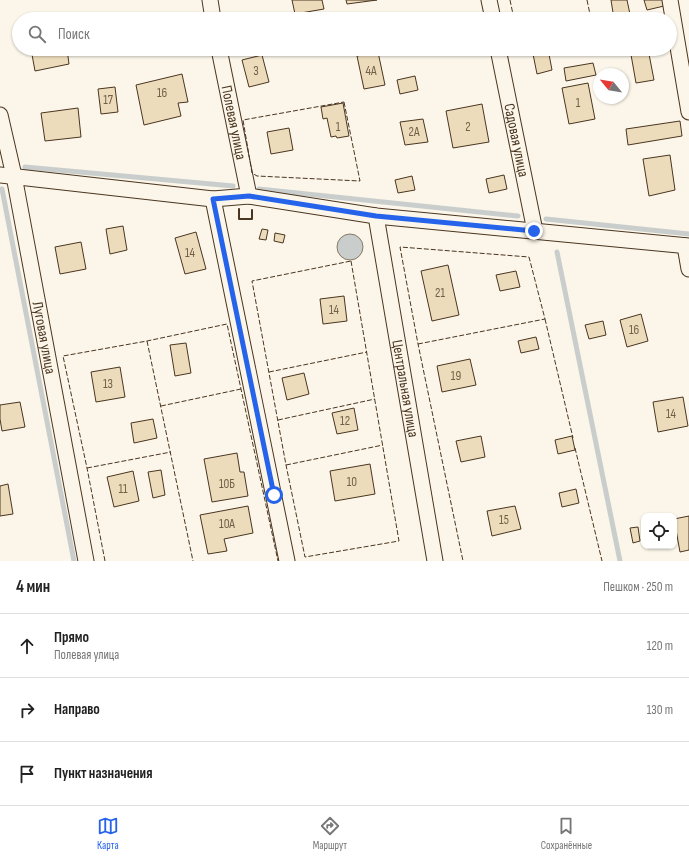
<!DOCTYPE html>
<html lang="ru">
<meta charset="utf-8">
<style>
body{margin:0;font-family:"Sofia Sans Condensed",sans-serif;background:#f2f2f2;color:#222}
.controls{position:absolute;right:12px;bottom:12px;display:grid;overflow:hidden;border-radius:8px;box-shadow:0 1px 3px #0004}
.controls button{width:36px;height:36px;display:grid;place-items:center;padding:0;border:0;border-bottom:1px solid #e0e0e0;background:#fff;color:#222;font:20px sans-serif}
.compass{position:absolute;left:593px;top:68px;width:36px;height:36px;border-radius:50%;background:#fff;box-shadow:0 1px 3px #0004;rotate:300deg}
.stop{position:absolute;width:12px;height:12px;margin:-9px;border:3px solid #2563eb;border-radius:50%;background:#fff}
.stop.end{background:#2563eb;border-color:#fff;box-shadow:0 1px 4px #0008}
.list{margin:0;padding:0;list-style:none}
h2{display:flex;justify-content:space-between;align-items:center;height:52px;margin:0;padding:0 16px;font-size:17px}
h2 small{font-size:13px;font-weight:400;color:#767676}
.list li{display:grid;grid-template-columns:26px 1fr auto;gap:12px;align-items:center;box-sizing:border-box;height:64px;padding:0 16px;border-top:1px solid #e0e0e0}
.list b{display:block;font-size:15px;white-space:nowrap}
.list p{margin:0;font-size:13px;white-space:nowrap;color:#767676}
.list em{font-size:13px;font-style:normal;color:#767676}
.icon{flex:none;width:22px;height:22px;fill:none;stroke:currentColor;stroke-width:2;stroke-linecap:round;stroke-linejoin:round}
.map{position:relative;flex:none;width:689px;height:561px;overflow:hidden}
.search{position:absolute;background:#fff;box-shadow:0 1px 3px #0004;left:12px;right:12px;top:12px;height:44px;display:flex;align-items:center;gap:10px;box-sizing:border-box;padding:0 14px;border-radius:22px;color:#767676;font-size:15px}
.sheet{height:244px;background:#fff}
nav{display:flex;justify-content:space-around;align-items:center;box-sizing:border-box;height:56px;border-top:1px solid #e0e0e0;background:#fff;font-size:11px;color:#767676}
nav a{display:grid;justify-items:center;gap:2px}
nav .on{color:#2563eb}
.map>svg:first-child{display:block}
.water{fill:#c9cecd;stroke:#887966}
.lines{fill:none;stroke-linecap:round;stroke-linejoin:round}
.stream{stroke:#c9cecd;stroke-width:5}
.building{fill:#ecdcbc;stroke:#4a3520}
.street-casing{stroke:#4a3520;stroke-width:17}
.street{stroke:#fbf6e9;stroke-width:15}
.fence{stroke:#4a3520;stroke-width:1;stroke-dasharray:5 2;stroke-linecap:butt}
.wall{stroke:#4a3520;stroke-width:2}
.route{stroke:#2563eb;stroke-width:5}
.labels{text-anchor:middle;dominant-baseline:central;stroke-width:3;stroke-linejoin:round;paint-order:stroke}
.number-label{font-size:13px;fill:#725f47}
.street-label{font-size:15px;fill:#4a3520;stroke:#fbf6e9}
</style>
<div class="map">
<svg width="689" height="561" viewBox="0 0 689 561">
<rect width="100%" height="100%" fill="#fbf6e9"/>
<circle class="water" cx="350" cy="247" r="13"/>
<g class="lines">
<g class="stream">
<polyline points="25,167 233,186"/>
<polyline points="2,189 74,561"/>
<polyline points="259,189 518,216"/>
<polyline points="546,219 689,234"/>
<polyline points="557,252 620,561"/>
</g>
</g>
<g class="building">
<polygon points="292,0 322,0 324,9 295,14"/>
<polygon points="346,0 377,0 347,4"/>
<polygon points="611,0 627,0 631,19 614,19"/>
<polygon points="644,0 663,0 664,6 647,10"/>
<polygon points="465,16 465,19 444,19"/>
<polygon points="31,49 67,49 69,64 35,71"/>
<polygon points="443,49 469,49 469,51 444,55"/>
<polygon points="532,49 548,49 552,70 537,74"/>
<polygon points="630,49 648,49 654,80 636,83"/>
<polygon points="378,52 385,85 364,89 357,56"/>
<polygon points="262,55 269,82 249,87 242,60"/>
<polygon points="593,63 596,75 566,81 564,68"/>
<polygon points="182,74 188,102 178,103 181,116 144,125 136,85"/>
<polygon points="415,76 418,90 400,94 397,80"/>
<polygon points="588,83 595,119 569,124 562,88"/>
<polygon points="115,87 118,112 101,114 98,89"/>
<polygon points="343,103 349,136 337,138 336,136 331,137 327,118 323,119 321,107"/>
<polygon points="482,104 489,142 453,148 446,111"/>
<polygon points="78,108 81,137 45,141 41,113"/>
<polygon points="423,119 428,142 405,145 400,122"/>
<polygon points="680,121 682,136 628,145 626,129"/>
<polygon points="289,128 293,150 271,154 267,132"/>
<polygon points="670,155 675,190 649,196 643,159"/>
<polygon points="504,175 507,189 489,193 486,179"/>
<polygon points="412,176 415,190 398,193 395,180"/>
<polygon points="123,226 127,250 110,254 106,229"/>
<polygon points="262,229 268,230 266,240 259,239"/>
<polygon points="196,232 206,269 185,274 175,238"/>
<polygon points="275,233 285,235 283,243 274,241"/>
<polygon points="81,242 86,269 60,274 55,247"/>
<polygon points="448,265 459,315 432,321 421,271"/>
<polygon points="516,271 520,287 500,291 496,275"/>
<polygon points="344,296 347,321 323,324 320,299"/>
<polygon points="641,314 648,341 627,347 620,320"/>
<polygon points="603,321 606,335 589,339 585,325"/>
<polygon points="536,337 539,349 521,353 518,341"/>
<polygon points="186,343 191,373 175,376 170,345"/>
<polygon points="470,359 476,385 442,392 437,366"/>
<polygon points="120,367 125,397 96,402 91,372"/>
<polygon points="304,373 309,394 287,400 282,378"/>
<polygon points="683,397 688,426 658,432 653,402"/>
<polygon points="20,402 25,427 2,431 0,419 0,405"/>
<polygon points="354,408 358,430 337,434 332,413"/>
<polygon points="153,419 157,438 134,443 131,423"/>
<polygon points="481,436 485,457 461,462 456,441"/>
<polygon points="572,436 575,450 558,454 555,440"/>
<polygon points="237,453 240,472 244,472 248,496 212,502 204,459"/>
<polygon points="370,464 375,494 335,501 330,471"/>
<polygon points="161,470 165,495 153,498 148,472"/>
<polygon points="133,471 139,501 114,507 107,477"/>
<polygon points="8,484 13,514 0,516 0,486"/>
<polygon points="576,489 579,503 562,507 559,493"/>
<polygon points="248,506 253,533 224,539 227,551 208,554 200,515"/>
<polygon points="515,506 521,529 492,536 487,511"/>
<polygon points="689,516 689,550 680,552 674,519"/>
<polygon points="638,527 640,541 633,543 630,528"/>
</g>
<g class="lines">
<defs>
<g id="street">
<polyline points="210,0 213,19"/>
<polyline points="489,0 493,19"/>
<polyline points="670,0 689,112"/>
<path id="s1" d="M219 49 249 196"/>
<path id="s2" d="M498 49 535 231"/>
<path id="s3" d="M0 115 14 176 86 561"/>
<polyline points="0,175 213,199 249,196 376,216 689,246"/>
<polyline points="213,199 287,561"/>
<path id="s4" d="M376 216 435 561"/>
<polyline points="685,246 689,269"/>
</g>
</defs>
<use href="#street" class="street-casing"/>
<use href="#street" class="street"/>
<g class="fence">
<polyline points="510,0 514,19"/>
<polyline points="587,0 591,19"/>
<polygon points="344,102 360,181 257,176 252,173 243,120"/>
<polygon points="351,261 399,541 305,557 286,465 252,281"/>
<polyline points="545,319 573,438"/>
<polyline points="147,341 193,561"/>
<polyline points="418,344 545,319 529,257 400,247 418,344 463,561"/>
<polyline points="269,372 367,352"/>
<polyline points="161,406 241,389"/>
<polyline points="278,420 375,399"/>
<polyline points="575,448 602,561"/>
<polyline points="286,465 383,445"/>
<polyline points="87,468 171,452"/>
<polyline points="105,561 87,468 63,356 147,341 227,324 278,561"/>
</g>
<polyline class="wall" points="239,209 239,219 252,219 252,210"/>
</g>
<g class="lines">
<polyline class="route" points="274,495 213,199 249,196 376,216 534,231"/>
</g>
<g class="labels">
<g class="number-label">
<text x="256" y="71">3</text>
<text x="371" y="71">4А</text>
<text x="162" y="93">16</text>
<text x="108" y="100">17</text>
<text x="578" y="103">1</text>
<text x="338" y="127">1</text>
<text x="468" y="127">2</text>
<text x="414" y="132">2А</text>
<text x="190" y="253">14</text>
<text x="440" y="293">21</text>
<text x="334" y="310">14</text>
<text x="634" y="330">16</text>
<text x="456" y="376">19</text>
<text x="108" y="384">13</text>
<text x="671" y="414">14</text>
<text x="345" y="421">12</text>
<text x="352" y="482">10</text>
<text x="227" y="484">10Б</text>
<text x="123" y="489">11</text>
<text x="504" y="520">15</text>
<text x="227" y="524">10А</text>
</g>
<g class="street-label">
<text stroke="none"><textPath href="#s1" startOffset="75">Полевая улица</textPath></text>
<text stroke="none"><textPath href="#s2" startOffset="93">Садовая улица</textPath></text>
<text stroke="none"><textPath href="#s3" startOffset="227">Луговая улица</textPath></text>
<text stroke="none"><textPath href="#s4" startOffset="175">Центральная улица</textPath></text>
</g>
</g>
</svg>
<div class="controls">
<button><svg class="icon" aria-label="locate" viewBox="0 0 24 24"><circle cx="12" cy="12" r="6"/><path d="M12 2v4M12 18v4M2 12h4M18 12h4"/></svg></button>
</div>
<svg class="compass" viewBox="-18 -18 36 36"><path d="M0-13l5 13h-10z" fill="#e53935"/><path d="M0 13l5-13h-10z" fill="#767676"/></svg>
<div class="stop" style="left:274px;top:495px"></div>
<div class="stop end" style="left:534px;top:231px"></div>
<div class="search"><svg class="icon" aria-label="search" viewBox="0 0 24 24"><circle cx="10" cy="10" r="6"/><path d="M15 15l6 6"/></svg>Поиск</div>
</div>
<section class="sheet">
<h2>4 мин<small>Пешком · 250 m</small></h2>
<ul class="list">
<li><svg class="icon" aria-label="ahead" viewBox="0 0 24 24"><path d="M12 20V5M6 11l6-6 6 6"/></svg><div><b>Прямо</b><p>Полевая улица</p></div><em>120 m</em></li>
<li><svg class="icon" aria-label="right" viewBox="0 0 24 24"><path d="M7 20v-9h11M14 6l5 5-5 5"/></svg><div><b>Направо</b></div><em>130 m</em></li>
<li><svg class="icon" aria-label="arrive" viewBox="0 0 24 24"><path d="M6 21V4h12l-3 4 3 4H6"/></svg><div><b>Пункт назначения</b></div></li>
</ul>
</section>
<nav>
<a class="on"><svg class="icon" aria-label="map" viewBox="0 0 24 24"><path d="M3 6l6-2 6 2 6-2v14l-6 2-6-2-6 2zM9 4v14M15 6v14"/></svg>Карта</a>
<a><svg class="icon" aria-label="directions" viewBox="0 0 24 24"><path d="M12 3l9 9-9 9-9-9zM9 14v-3h6M13 9l2 2-2 2"/></svg>Маршрут</a>
<a><svg class="icon" aria-label="saved" viewBox="0 0 24 24"><path d="M7 4h10v16l-5-4-5 4z"/></svg>Сохранённые</a>
</nav>
